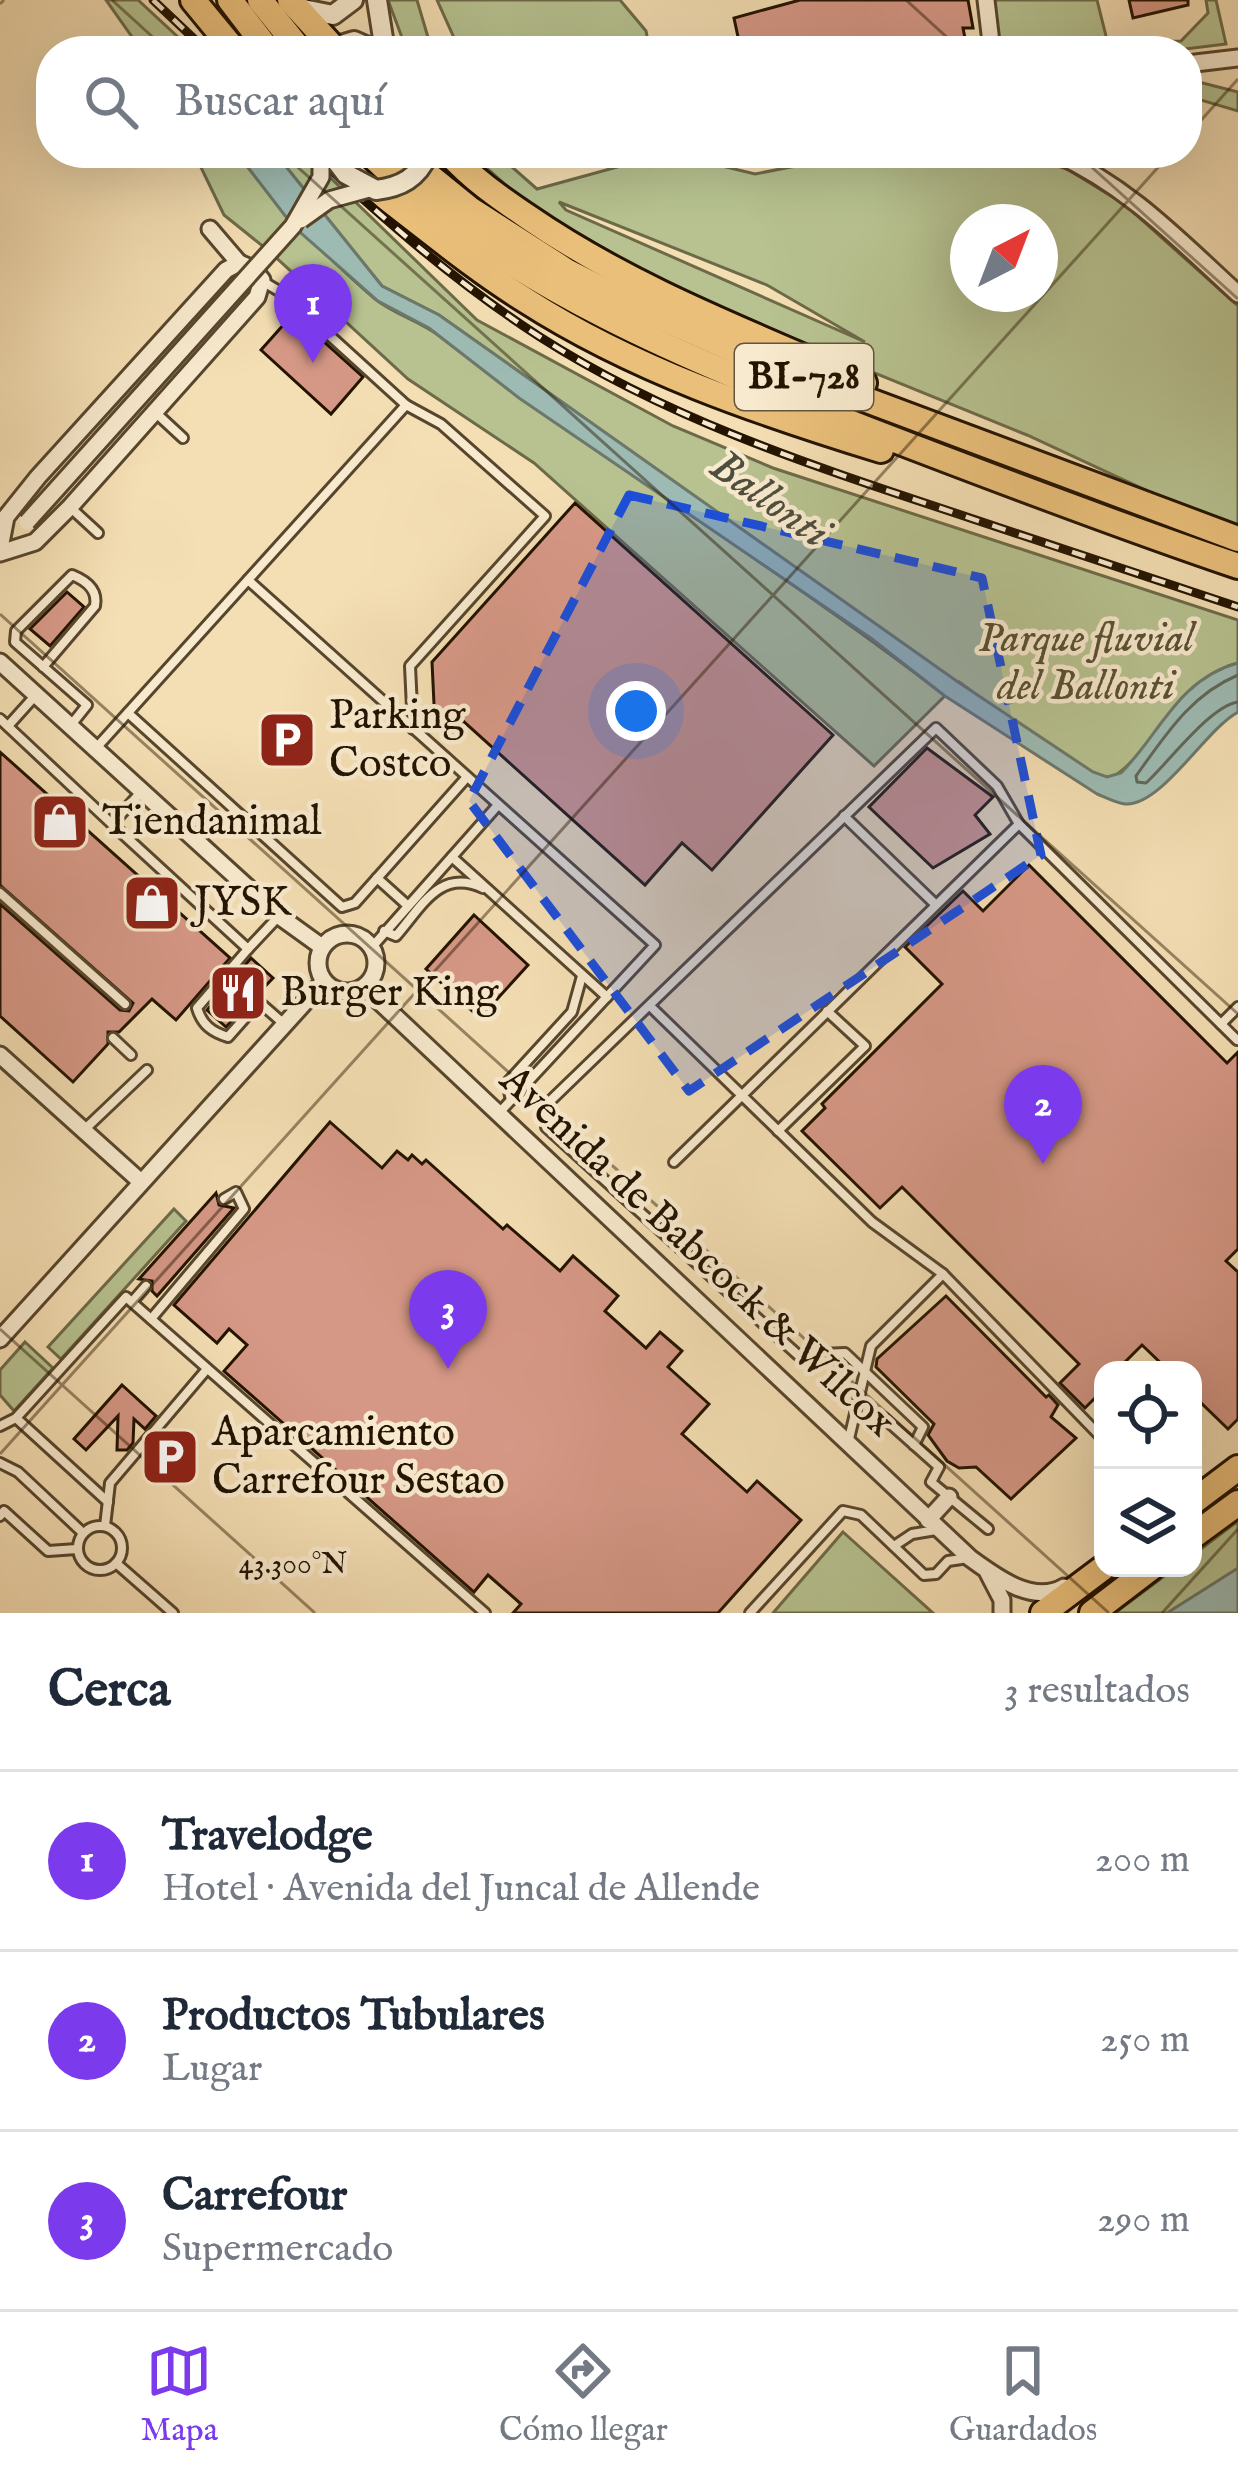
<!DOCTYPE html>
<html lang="es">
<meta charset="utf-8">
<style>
body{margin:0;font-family:"IM FELL English",serif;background:#f6f6f7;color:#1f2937}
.controls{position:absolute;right:36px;bottom:36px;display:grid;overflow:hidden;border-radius:24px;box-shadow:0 12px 48px #0002}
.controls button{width:108px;height:108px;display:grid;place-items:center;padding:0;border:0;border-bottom:3px solid #e0e1e3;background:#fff;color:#1f2937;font:60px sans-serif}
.compass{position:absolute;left:950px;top:204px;width:108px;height:108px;border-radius:50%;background:#fff;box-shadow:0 12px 48px #0002;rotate:42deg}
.you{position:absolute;left:636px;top:711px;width:42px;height:42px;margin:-30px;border:9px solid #fff;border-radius:50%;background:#1a73e8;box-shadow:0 0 0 18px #1a73e833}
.badge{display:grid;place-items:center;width:78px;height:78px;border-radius:50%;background:#7c3aed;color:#fff;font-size:39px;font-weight:700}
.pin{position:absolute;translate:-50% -99px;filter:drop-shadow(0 3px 6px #0008)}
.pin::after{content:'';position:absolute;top:63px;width:42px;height:36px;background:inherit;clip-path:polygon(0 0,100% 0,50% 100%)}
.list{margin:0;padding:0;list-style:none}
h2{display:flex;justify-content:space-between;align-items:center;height:156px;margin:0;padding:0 48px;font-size:51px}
h2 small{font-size:39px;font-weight:400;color:#747a83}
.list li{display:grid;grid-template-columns:78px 1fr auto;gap:36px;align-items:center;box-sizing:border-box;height:180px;padding:0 48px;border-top:3px solid #e0e1e3}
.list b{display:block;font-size:45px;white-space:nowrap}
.list p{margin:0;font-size:39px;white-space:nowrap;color:#747a83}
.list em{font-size:39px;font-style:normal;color:#747a83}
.icon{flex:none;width:66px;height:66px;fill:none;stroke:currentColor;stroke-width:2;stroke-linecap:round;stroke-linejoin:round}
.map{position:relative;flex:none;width:1238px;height:1613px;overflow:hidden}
.search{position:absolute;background:#fff;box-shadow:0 12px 48px #0002;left:36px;right:36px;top:36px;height:132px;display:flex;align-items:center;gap:30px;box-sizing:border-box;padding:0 42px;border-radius:48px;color:#747a83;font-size:45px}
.sheet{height:696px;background:#fff}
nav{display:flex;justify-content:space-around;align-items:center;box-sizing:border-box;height:168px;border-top:3px solid #e0e1e3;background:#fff;font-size:33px;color:#747a83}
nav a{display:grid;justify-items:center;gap:6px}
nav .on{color:#7c3aed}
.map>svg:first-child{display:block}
.green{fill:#b7c290;stroke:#6d6a48;stroke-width:3;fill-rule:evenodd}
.water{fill:#9dbbb3;stroke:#6c786b;stroke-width:3}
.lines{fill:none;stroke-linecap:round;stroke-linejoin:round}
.shore{stroke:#60675a;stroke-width:3}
.building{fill:#d69886;stroke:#231300;stroke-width:3}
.service-casing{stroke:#57462d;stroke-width:14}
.minor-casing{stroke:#57462d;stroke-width:21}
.tertiary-casing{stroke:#57462d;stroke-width:24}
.primary-casing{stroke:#231300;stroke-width:30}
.service{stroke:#f8eace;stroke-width:8}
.minor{stroke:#f8eace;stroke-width:15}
.tertiary{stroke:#f8eace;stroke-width:18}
.primary{stroke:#eabf7a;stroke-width:24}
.rail-casing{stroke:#231300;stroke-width:9}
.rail{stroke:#f8eace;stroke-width:4.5;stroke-dasharray:14;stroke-linecap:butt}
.minor-bridge-casing{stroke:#57462d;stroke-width:21;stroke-linecap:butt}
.tertiary-bridge-casing{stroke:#57462d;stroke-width:24;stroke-linecap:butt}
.minor-bridge{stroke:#f8eace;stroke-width:15}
.tertiary-bridge{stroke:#f8eace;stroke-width:18}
.marked{fill:#1d4ed8;fill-opacity:0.2;stroke:#1d4ed8;stroke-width:9;stroke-dasharray:24 15;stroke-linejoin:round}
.ticks{fill:none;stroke:#231300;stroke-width:3;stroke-opacity:0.45}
.labels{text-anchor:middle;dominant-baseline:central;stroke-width:9;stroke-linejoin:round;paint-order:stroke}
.shield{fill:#f8eace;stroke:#63543e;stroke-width:3}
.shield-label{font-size:39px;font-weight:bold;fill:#231300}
.park-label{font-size:42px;font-style:italic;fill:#575032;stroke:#f8eace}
.poi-label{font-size:42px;fill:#231300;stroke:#f8eace;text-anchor:start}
.street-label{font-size:42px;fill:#231300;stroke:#f8eace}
.water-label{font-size:45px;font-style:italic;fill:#4e4e3f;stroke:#f8eace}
.ticks-label{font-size:30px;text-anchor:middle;fill:#231300;stroke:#f8eace;stroke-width:9;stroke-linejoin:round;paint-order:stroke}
</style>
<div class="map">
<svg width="1238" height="1613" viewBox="0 0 1238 1613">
<rect width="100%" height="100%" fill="#f4deb3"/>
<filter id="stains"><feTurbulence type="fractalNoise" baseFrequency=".00167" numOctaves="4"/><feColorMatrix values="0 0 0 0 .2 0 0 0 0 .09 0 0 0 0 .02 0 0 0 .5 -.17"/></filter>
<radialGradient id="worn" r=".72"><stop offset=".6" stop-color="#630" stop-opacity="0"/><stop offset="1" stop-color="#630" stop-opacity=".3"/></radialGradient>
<g class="green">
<polygon points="106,0 138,0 193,51 142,51"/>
<polygon points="388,0 417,0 432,51 407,51"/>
<polygon points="437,0 620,0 646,31 650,51 460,51"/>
<path d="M993 0H1097L1108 44C1132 35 1155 43 1181 41L1208 13 1206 0H1216L1226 44 1169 51H995Z"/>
<polygon points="1187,79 1238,92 1238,111 1187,96"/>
<path d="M194 153H237C271 199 331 262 375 299 394 314 419 321 438 335 602 462 781 569 944 695L958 683 439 315 382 286 275 153H305L477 320 673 426 773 468 1238 620V663C1218 668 1198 682 1183 697 1168 713 1127 778 1108 777 1081 776 986 701 959 682L874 766 534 463 408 379 270 252 224 215Z"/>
<path d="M470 153H496L537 189 668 153 755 174 862 153H1016L1067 169 1124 204 1238 306V533L1027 435 629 273 528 205ZM559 202 767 285 865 342 566 210ZM968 222H1040V294H968Z"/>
<polygon points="174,1209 186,1221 61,1359 48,1347"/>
<polygon points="25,1342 53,1368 14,1411 0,1395 0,1370"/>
<polygon points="1238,1521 1238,1570 1171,1613 1115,1613 1175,1568 1193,1568 1193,1555"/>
<polygon points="843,1532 933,1613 773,1613"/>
</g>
<g class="water">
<path d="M237 153H275L382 286 439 315 958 682 1093 772 1107 777 1121 773C1160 734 1177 680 1238 663V712C1206 729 1161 807 1125 804 1115 803 1105 797 1097 794L945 696 872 639 519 398 429 328 378 301 293 226Z"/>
<polygon points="1238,1568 1238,1613 1167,1613"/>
</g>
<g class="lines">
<path class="shore" d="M1238 675C1190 695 1165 736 1136 776L1137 782 1146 783C1169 762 1210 706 1238 702"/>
</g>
<g class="building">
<polygon points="800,0 968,0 973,28 963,28 967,48 952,51 741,51 734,18"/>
<polygon points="1129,0 1188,0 1188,5 1133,18"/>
<polygon points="293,314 363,377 331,414 261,350"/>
<polygon points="575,503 833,735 712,870 682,843 645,885 463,721 449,737 435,725 432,662"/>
<polygon points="67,592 84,607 50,646 30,629"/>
<polygon points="927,748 993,797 975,815 990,834 933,868 869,807"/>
<polygon points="0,752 230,958 176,1020 152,999 119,1032 108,1032 108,1044 73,1082 0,1016 0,904 120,1010 129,1011 133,1003 0,885"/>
<polygon points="1029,865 1227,1063 1238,1052 1238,1249 1226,1261 1238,1272 1238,1419 1228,1429 1193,1395 1193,1370 1168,1370 1142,1345 1117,1370 1103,1370 1103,1390 1085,1408 1060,1383 1079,1364 902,1187 880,1208 802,1131 825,1108 822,1104 942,984 905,947 963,891 983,911"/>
<polygon points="474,915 528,965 480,1018 426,969"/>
<polygon points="251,958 273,978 226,1027 207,1010"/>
<polygon points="330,1122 382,1168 397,1151 408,1160 412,1155 422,1164 426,1160 503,1229 507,1225 560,1271 573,1256 618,1296 605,1311 646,1348 660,1332 682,1351 668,1367 709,1404 682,1434 747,1492 757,1481 801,1520 718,1613 513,1613 521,1604 488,1575 474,1592 224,1371 247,1345 229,1329 217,1343 174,1305"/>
<polygon points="216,1193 219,1205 234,1208 157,1296 152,1291 152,1281 139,1279"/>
<polygon points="946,1296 1046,1397 1049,1395 1058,1405 1051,1417 1076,1438 1011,1499 976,1467 959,1468 947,1461 928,1435 934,1424 876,1367 877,1359"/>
<polygon points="122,1385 156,1416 145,1429 134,1419 133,1443 127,1450 117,1450 118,1416 86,1450 74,1439"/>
</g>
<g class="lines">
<defs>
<g id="service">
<polyline points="262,281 284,294 406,405"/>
<polyline points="156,413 183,438"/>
<polyline points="71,508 98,533"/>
<polyline points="248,580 655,945 499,1113"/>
<path d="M43 667 95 606C98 590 87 581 72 575L16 631 15 642C39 663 63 684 87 705L71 725"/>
<polyline points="128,713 342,907 355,903 467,777"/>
<polyline points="0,719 112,824"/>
<polyline points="8,726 35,696"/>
<polyline points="97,747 406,405 441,424 545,516 410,666 413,729"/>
<polyline points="142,791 112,824 248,949 278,917"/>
<polyline points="844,816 935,904"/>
<polyline points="452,857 607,997"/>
<polyline points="377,878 407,905"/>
<polyline points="0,893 125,1004"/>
<path d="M384 931 396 936C422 906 440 868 483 888"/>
<polyline points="372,947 498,805"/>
<path d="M248 949 197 1008C202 1025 212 1032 228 1037L259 1002 283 1023"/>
<polyline points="650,1006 872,1222 943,1274 1103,1439"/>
<polyline points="1221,1024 1238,1007"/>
<polyline points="113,1038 131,1055"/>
<polyline points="511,1100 507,1083 572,1012 582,976"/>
<polyline points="84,1130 147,1070"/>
<polyline points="778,1131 865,1046 827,1011"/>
<polyline points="674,1162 1019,824"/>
<polyline points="132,1302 146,1286"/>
<polyline points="151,1319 244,1209 236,1192 224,1199"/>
<polyline points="16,1418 108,1502"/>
<polyline points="884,1418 939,1467 931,1482 988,1529"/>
<polyline points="0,1426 16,1418 126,1297 485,1613"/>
<polyline points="848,1443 871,1346 943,1274"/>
<polyline points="914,1445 923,1427 845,1353 798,1355 546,1127 547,1104 936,728 997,786 1019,824 1237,1040"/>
<polyline points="0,1463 18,1472 83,1533"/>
<polyline points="0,1516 4,1511 48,1551 77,1549"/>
<circle cx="100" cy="1548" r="22"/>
<polyline points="105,1526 110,1483 207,1369"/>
<polyline points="894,1546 912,1534 936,1530"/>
<polyline points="116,1563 173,1613"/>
<polyline points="750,1613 843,1511 861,1515 924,1575 936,1574 948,1561 968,1558"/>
</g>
<g id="minor">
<polyline points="986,0 992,51"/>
<polyline points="1187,64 1238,58"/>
<path d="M1054 153C1128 186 1179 240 1238 294"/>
<polyline points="210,229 239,263"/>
<polyline points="0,548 6,517 38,477 226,270 239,263 253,269 262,280 257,297 70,507 35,542 0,553"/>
<polyline points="0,662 279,916 322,947"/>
<circle cx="347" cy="963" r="29"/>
<path d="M364 987 970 1558C996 1577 1033 1605 1064 1587"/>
<polyline points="0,1055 141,1182"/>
<polyline points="0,1339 324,981"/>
<polyline points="928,1520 949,1497"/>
<polyline points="988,1573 1002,1600 1002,1613"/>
</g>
<g id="tertiary">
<polyline points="377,0 385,51"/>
<polyline points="298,8 333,15 353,0"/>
<polyline points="321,51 354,41 377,51"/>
</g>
<g id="primary">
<polyline points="193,0 235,51"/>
<polyline points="230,0 269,51"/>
<polyline points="260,0 301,51"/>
<polyline points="290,0 331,45"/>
<path d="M369 153C508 288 691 360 869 430 991 477 1114 524 1238 566"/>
<polyline points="401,153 470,209 568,272 637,307 736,351 1238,539"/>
<path d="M449 153C471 178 500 198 528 217 631 288 750 333 864 383"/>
<path d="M376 190C425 227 472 267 525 300 634 370 758 412 881 450"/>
<polyline points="1193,1502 1238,1468"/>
<polyline points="1193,1536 1238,1503"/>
<polyline points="1043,1613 1103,1568"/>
<polyline points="1092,1613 1151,1568"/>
</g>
</defs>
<use href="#service" class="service-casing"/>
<use href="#minor" class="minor-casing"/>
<use href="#tertiary" class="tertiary-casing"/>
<use href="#primary" class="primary-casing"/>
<use href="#service" class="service"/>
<use href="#minor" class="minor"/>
<use href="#tertiary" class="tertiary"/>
<use href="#primary" class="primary"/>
<defs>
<g id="rail">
<polyline points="153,0 207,51"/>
<path d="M313 153C384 220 458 284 540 337 665 417 804 463 943 509 1041 542 1140 574 1238 607"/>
</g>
</defs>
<use href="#rail" class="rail-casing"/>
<use href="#rail" class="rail"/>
<defs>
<g id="minor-bridge">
<polyline points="301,220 329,200 369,189"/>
<polyline points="27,522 293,226 321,177 321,153"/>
</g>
<path id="tertiary-bridge" d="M330 153 346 174 376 190C401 187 418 178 428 154"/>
</defs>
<use href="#minor-bridge" class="minor-bridge-casing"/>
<use href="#tertiary-bridge" class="tertiary-bridge-casing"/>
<use href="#minor-bridge" class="minor-bridge"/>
<use href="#tertiary-bridge" class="tertiary-bridge"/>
</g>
<path class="marked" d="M629 495 982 578 1041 855 689 1091 469 801Z"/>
<path class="ticks" d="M112 0 168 51M906 0 962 51M0 4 4 0M1187 136 1238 79M282 153 1238 1014M1076 153 1238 299M0 614 1109 1613M0 1329 315 1613M0 1454 1171 153M1162 1613 1238 1529"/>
<defs>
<symbol id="parking-square" viewBox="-11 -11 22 22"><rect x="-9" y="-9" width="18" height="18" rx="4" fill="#8f2418" stroke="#f8eace"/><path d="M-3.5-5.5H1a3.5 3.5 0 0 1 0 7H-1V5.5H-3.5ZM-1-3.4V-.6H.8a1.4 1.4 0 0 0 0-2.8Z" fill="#fff"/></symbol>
<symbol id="shop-square" viewBox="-11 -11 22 22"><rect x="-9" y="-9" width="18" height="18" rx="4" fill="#8f2418" stroke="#f8eace"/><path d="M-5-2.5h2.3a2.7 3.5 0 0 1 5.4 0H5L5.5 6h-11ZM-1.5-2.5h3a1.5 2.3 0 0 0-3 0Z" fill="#fff"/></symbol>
<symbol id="restaurant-square" viewBox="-11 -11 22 22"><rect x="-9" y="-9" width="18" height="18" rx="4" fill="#8f2418" stroke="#f8eace"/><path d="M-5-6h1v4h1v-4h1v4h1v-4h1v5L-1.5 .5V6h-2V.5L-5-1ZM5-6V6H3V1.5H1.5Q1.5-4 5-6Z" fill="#fff"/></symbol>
</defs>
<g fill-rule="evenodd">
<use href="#parking-square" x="254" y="707" width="66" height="66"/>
<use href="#shop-square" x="27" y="789" width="66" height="66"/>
<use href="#shop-square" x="119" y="870" width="66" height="66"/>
<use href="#restaurant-square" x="205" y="960" width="66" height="66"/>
<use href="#parking-square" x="137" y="1424" width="66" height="66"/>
</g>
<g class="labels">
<rect class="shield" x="735" y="344" width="138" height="66" rx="9"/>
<g class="shield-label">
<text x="804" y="377">BI-728</text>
</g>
<g class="park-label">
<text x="1086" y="639">Parque fluvial<tspan x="1086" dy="48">del Ballonti</tspan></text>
</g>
<g class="poi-label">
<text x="329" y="716">Parking<tspan x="329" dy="48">Costco</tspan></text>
<text x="102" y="822">Tiendanimal</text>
<text x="194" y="903">JYSK</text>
<text x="280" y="993">Burger King</text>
<text x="212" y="1433">Aparcamiento<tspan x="212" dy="48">Carrefour Sestao</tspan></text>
</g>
<g class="street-label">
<text transform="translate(697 1252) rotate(43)">Avenida de Babcock &amp; Wilcox</text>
</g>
<g class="water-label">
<text transform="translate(769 500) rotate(35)">Ballonti</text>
</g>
</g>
<g class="ticks-label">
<text x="293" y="1573">43.300°N</text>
</g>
<rect width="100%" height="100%" filter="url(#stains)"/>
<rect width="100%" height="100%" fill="url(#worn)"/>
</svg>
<div class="controls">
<button><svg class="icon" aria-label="locate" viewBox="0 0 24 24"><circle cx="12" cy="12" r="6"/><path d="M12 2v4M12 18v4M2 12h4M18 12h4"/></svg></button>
<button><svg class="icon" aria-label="layers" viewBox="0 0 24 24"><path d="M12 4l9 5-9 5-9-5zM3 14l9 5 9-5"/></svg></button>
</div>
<svg class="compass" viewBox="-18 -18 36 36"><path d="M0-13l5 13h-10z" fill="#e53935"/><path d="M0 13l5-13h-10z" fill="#747a83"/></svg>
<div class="you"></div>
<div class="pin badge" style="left:313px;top:363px">1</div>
<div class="pin badge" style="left:1043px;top:1164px">2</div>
<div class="pin badge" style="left:448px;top:1369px">3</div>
<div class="search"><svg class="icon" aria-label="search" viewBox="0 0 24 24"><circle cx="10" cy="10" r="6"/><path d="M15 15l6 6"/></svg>Buscar aquí</div>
</div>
<section class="sheet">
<h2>Cerca<small>3 resultados</small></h2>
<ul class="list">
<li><span class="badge">1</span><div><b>Travelodge</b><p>Hotel · Avenida del Juncal de Allende</p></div><em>200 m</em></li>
<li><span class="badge">2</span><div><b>Productos Tubulares</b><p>Lugar</p></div><em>250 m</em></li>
<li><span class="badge">3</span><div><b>Carrefour</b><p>Supermercado</p></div><em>290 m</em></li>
</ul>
</section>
<nav>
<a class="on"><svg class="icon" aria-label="map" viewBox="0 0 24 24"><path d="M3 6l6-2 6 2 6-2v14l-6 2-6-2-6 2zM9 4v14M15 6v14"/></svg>Mapa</a>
<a><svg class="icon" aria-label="directions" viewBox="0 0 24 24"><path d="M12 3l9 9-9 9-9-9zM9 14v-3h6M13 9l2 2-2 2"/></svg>Cómo llegar</a>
<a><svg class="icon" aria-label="saved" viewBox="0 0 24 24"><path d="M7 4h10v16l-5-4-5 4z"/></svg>Guardados</a>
</nav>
